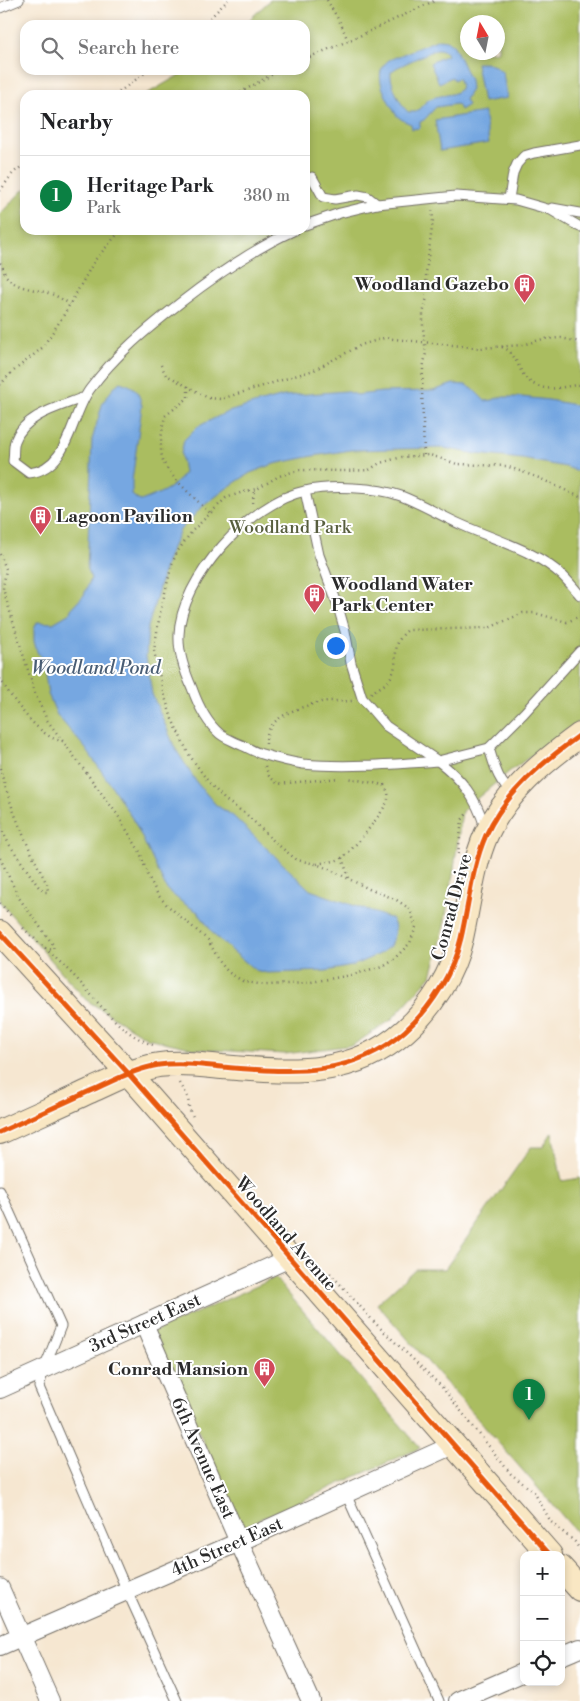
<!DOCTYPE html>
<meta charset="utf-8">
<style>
body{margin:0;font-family:"Libre Bodoni",serif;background:#f2f2f2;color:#202124}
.controls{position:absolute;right:15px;bottom:15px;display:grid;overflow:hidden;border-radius:10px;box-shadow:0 2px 8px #0003}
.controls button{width:45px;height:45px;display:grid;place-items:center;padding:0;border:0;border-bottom:1px solid #e0e0e0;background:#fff;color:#202124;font:25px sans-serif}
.compass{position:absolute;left:460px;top:15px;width:45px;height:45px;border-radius:50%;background:#fff;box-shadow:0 2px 8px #0003;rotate:350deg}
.you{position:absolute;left:335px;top:645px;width:18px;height:18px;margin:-12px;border:4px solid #fff;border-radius:50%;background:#1a73e8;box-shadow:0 0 0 8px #1a73e833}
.badge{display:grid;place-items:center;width:32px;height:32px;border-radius:50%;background:#0b8043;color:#fff;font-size:16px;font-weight:700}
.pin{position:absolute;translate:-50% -41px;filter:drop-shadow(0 1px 2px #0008)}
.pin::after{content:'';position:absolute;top:26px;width:18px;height:15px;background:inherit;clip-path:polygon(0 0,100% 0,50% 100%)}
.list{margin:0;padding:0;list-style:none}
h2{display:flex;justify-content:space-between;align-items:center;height:65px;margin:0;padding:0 20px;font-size:21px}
h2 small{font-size:16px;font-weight:400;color:#757577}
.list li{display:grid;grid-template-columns:32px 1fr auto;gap:15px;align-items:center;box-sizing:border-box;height:80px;padding:0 20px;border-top:1px solid #e0e0e0}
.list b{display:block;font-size:19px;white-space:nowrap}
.list p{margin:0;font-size:16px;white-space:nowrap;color:#757577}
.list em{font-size:16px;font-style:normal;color:#757577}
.icon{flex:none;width:28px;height:28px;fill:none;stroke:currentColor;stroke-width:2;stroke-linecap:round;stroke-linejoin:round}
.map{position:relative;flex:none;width:580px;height:1701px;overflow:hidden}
.search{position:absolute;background:#fff;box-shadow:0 2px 8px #0003;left:20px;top:20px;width:290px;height:55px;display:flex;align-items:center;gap:12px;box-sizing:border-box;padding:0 18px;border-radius:15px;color:#757577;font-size:19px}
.panel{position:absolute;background:#fff;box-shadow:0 2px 8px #0003;left:20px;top:90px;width:290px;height:145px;border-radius:15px}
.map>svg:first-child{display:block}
.green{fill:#aabd61;stroke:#6a7446;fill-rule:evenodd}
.water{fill:#76a7e1;stroke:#506986;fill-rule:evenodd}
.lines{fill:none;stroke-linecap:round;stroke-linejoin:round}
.lane-casing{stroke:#726d65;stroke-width:11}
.street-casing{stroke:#726d65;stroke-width:20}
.secondary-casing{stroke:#726d65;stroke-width:26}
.path{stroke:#726d65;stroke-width:2.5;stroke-dasharray:1 4;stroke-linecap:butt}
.lane{stroke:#fff;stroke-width:9}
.street{stroke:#fff;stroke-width:18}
.secondary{stroke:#f9e7c3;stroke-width:24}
.cycleway-casing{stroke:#fff;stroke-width:8}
.cycleway{stroke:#e8590c;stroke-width:5}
.labels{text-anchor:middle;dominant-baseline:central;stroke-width:4;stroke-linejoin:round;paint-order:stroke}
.poi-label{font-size:18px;font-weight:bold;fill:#2b2b2b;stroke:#fff;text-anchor:end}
.park-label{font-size:18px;fill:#575e3e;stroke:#fff}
.street-label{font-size:18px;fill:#2b2b2b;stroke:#fff}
.water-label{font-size:19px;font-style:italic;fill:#495d74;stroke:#fff}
</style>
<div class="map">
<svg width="580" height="1701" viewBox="0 0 580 1701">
<rect width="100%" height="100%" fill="#fff"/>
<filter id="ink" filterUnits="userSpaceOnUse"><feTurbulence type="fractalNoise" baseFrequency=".02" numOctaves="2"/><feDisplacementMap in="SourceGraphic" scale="10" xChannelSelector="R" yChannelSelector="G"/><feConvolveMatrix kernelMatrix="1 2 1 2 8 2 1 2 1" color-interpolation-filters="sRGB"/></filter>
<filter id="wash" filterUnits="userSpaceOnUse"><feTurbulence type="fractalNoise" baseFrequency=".0096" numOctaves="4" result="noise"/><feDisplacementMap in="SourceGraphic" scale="20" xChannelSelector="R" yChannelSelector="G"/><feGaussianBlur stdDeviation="1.12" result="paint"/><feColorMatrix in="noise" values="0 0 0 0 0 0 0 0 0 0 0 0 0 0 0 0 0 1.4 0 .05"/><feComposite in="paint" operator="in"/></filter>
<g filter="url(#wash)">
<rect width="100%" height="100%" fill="#f6e7d1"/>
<g class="green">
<path d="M270 0H580V721L510 771 462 811 453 875 442 937 431 976 391 1020 353 1045 285 1054 195 1049 147 1038 86 1000 0 902V214L25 188V230H305V95H145L188 70H305V25H244ZM468 22H498V52H468Z"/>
<polygon points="552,1132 562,1181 580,1178 580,1536 377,1304 415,1269 445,1269 531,1147 543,1147"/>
<polygon points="275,1278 420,1448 242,1527 153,1332"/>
</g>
<g class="water">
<path d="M439 39 447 40 454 46 470 80 471 89 465 100 468 105 460 110 457 104 436 107 424 120 420 122V128L412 129 411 124C404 121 399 119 395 113 387 97 370 74 389 60ZM436 49C442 49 445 50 447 55L430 63 439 83 452 77 454 80 458 78C469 98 441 93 430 99 424 102 421 108 416 112H408C400 105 389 81 391 72L396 68Z"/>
<polygon points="486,63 495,66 503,73 507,98 483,102 476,63"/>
<polygon points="484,112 489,143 440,151 435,120"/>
<path d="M120 382C136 387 138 390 142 406L132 481V495L138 500 141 501C158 494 174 489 184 473L181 454 184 440 197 427 225 413 257 403 284 396 346 391 357 395 382 392 433 391 453 384 466 385 473 389 485 401 493 400 499 397H522L549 400 580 406V472L566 467 522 459 477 454 444 448 351 450 313 456 274 464 250 473 227 488 202 507 180 530 167 559 148 627 146 656 152 694 175 748 197 783 216 805 233 816 310 890 392 919 395 927 394 935 390 946 381 953 352 966 326 971 267 973 255 970 215 936 198 912 183 903 167 890 135 823 113 788 86 749 57 715 48 694 43 660 37 652 34 641V629L37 622 53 623 70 613 71 609 84 595 91 578 87 570 92 440 103 402 115 386Z"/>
</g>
</g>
<g filter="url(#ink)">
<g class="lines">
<defs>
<g id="lane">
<polyline points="0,8 19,0"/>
<polyline points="312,177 323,197 335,199 358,195 368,197 377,204"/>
<polyline points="509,199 513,173 517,164 524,156 534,153 580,145"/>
<polyline points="552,208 580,213"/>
<polyline points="305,225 340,213 377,204 456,196 516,200 551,210 580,227"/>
<path d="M82 398C59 407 24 415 15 441 13 447 14 455 13 461L29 473C70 468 70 416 90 389 115 355 147 329 180 303 216 275 253 249 295 230"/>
<polyline points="305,491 319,555 337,603 345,631 351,663 362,698 386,726 438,761 489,748 524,713 580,651"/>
<path d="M489 748C494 764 498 783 513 793"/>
<path d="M485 827C476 798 462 779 438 761 395 764 346 768 303 764 290 762 275 758 262 754 254 752 247 747 239 744 233 741 225 738 220 734 207 723 198 705 192 688 185 672 178 653 179 635 180 579 251 502 305 491 329 485 377 487 401 496 422 504 441 516 462 525 495 540 535 550 563 576 569 582 574 588 580 595"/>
<polyline points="0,1191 61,1326 44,1369 39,1387 127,1591 177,1701"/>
<polyline points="346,1494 439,1701"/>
</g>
<g id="street">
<polyline points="144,1324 239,1542 311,1701"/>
<polyline points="0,1389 290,1258"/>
<polyline points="0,1588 50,1701"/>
<polyline points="0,1646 239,1542 453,1445"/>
<polyline points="561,1656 580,1648"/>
<polyline points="458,1701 524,1672"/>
</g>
<g id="secondary">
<polyline points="0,933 128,1073 550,1555"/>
<path d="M0 1132C30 1118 60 1105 90 1091 113 1081 134 1069 159 1065 180 1062 202 1065 222 1067 289 1072 351 1079 405 1031 432 1007 453 973 461 938 469 903 472 867 486 835 506 792 543 762 580 735"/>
<polyline points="561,1568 580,1589"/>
</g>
</defs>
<use href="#lane" class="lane-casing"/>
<use href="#street" class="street-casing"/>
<use href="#secondary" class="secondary-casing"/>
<g class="path">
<polyline points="327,0 341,24 348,41"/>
<polyline points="203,25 228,0"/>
<polyline points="305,59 355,38 436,0"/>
<polyline points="115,95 149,70"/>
<polyline points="236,95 280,70"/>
<polyline points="0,191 13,173 25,164"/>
<path d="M0 263C4 267 3 273 7 277 17 289 35 289 48 293 56 295 63 300 70 304"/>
<path d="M502 347C522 354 515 383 545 388 557 390 568 385 580 385"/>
<polyline points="161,365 166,375 174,379 208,398 221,399 314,370 361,345 384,338 481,348 522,345 543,339 561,338 580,342"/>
<polyline points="0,385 10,374 42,348 62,318 95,260 121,230"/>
<path d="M188 386V398L165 416C162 431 158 449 164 463 170 477 199 502 210 513"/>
<polyline points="424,455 422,390 423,369 426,353 423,328 423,314 427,297 426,273 433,220 432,208"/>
<polyline points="253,503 254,490"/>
<polyline points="0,554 6,569 3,589 36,696 47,720 117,814 140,852 147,874 158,895 167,905 208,940 220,962 228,972 244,982 266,985 305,983 352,975 382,966 396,957 410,943 416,927 410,909 395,899 369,889 329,869 316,864 297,860 277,844 246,814 225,800 207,780 188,753 172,719 163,691 154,651 160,613 172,564 177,552 193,530 226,498 246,491 257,489 279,476 299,470 343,471 369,470 380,463 402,457 430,455 457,464 506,466 539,478 580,497"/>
<path d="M0 679C12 698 39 739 63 741"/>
<path d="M371 693C376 689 384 686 388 681 403 663 387 646 408 630L489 628 523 613H535L567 622 580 616"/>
<path d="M266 744C264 717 300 707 321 702 331 700 342 702 352 701"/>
<polyline points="265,766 269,776 278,784 339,778"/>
<path d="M0 768C10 808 28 848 47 884L48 892H44L38 886 9 844 0 826"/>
<polyline points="458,854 462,820 468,812"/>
<polyline points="0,858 19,898 54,946 53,950 45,948"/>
<polyline points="342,858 349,878"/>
<path d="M317 864C324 862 337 862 343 857 352 851 387 808 388 799 389 793 387 790 384 785L347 778"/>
<polyline points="0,903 12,917"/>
<path d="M23 928C41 945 60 961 77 979 101 1005 121 1035 156 1046"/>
<polyline points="180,1083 188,1097 189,1107 193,1117"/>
<polyline points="330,1273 375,1323 441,1386 511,1474 534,1492 551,1522 575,1542 580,1550"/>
</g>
<use href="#lane" class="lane"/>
<use href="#street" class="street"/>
<use href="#secondary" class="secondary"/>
<defs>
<g id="cycleway">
<polyline points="0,933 128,1073 550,1555"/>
<path d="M0 1132C30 1118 60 1105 90 1091 113 1081 134 1069 159 1065 180 1062 202 1065 222 1067 289 1072 351 1079 405 1031 432 1007 453 973 461 938 469 903 472 867 486 835 506 792 543 762 580 735"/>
</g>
</defs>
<use href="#cycleway" class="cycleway-casing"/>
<use href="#cycleway" class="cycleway"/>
</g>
</g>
<defs>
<symbol id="building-pin" viewBox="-11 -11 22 30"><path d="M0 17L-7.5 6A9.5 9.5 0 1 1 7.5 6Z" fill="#d1495b" stroke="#fff"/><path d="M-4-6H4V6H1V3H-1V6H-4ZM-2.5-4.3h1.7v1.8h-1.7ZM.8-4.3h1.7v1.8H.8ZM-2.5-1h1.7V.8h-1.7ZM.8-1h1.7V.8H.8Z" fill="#fff"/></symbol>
</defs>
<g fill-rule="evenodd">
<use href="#building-pin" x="512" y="272" width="25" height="34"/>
<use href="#building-pin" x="28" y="504" width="25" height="34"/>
<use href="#building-pin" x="302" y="582" width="25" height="34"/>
<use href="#building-pin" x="252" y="1356" width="25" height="34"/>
</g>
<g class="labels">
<g class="poi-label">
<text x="509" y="284">Woodland Gazebo</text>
<text x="56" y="516" text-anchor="start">Lagoon Pavilion</text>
<text x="331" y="584" text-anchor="start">Woodland Water<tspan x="331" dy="21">Park Center</tspan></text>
<text x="248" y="1369">Conrad Mansion</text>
</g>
<g class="park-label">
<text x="290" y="527">Woodland Park</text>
</g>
<g class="street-label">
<text transform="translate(452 907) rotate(-75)">Conrad Drive</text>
<text transform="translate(286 1234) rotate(49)">Woodland Avenue</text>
<text transform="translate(145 1323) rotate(-24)">3rd Street East</text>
<text transform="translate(203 1458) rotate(66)">6th Avenue East</text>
<text transform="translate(227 1547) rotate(-24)">4th Street East</text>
</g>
<g class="water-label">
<text x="96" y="668">Woodland Pond</text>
</g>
</g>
</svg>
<div class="controls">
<button>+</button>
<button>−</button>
<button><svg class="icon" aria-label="locate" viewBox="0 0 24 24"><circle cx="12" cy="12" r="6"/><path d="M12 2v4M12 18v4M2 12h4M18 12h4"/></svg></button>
</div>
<svg class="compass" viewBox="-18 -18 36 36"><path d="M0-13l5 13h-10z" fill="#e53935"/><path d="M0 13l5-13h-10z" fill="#757577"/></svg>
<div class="you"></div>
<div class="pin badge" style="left:529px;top:1420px">1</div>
<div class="search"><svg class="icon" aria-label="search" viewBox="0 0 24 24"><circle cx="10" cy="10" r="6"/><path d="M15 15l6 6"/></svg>Search here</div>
<section class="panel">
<h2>Nearby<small></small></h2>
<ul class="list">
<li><span class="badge">1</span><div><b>Heritage Park</b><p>Park</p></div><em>380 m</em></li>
</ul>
</section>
</div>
